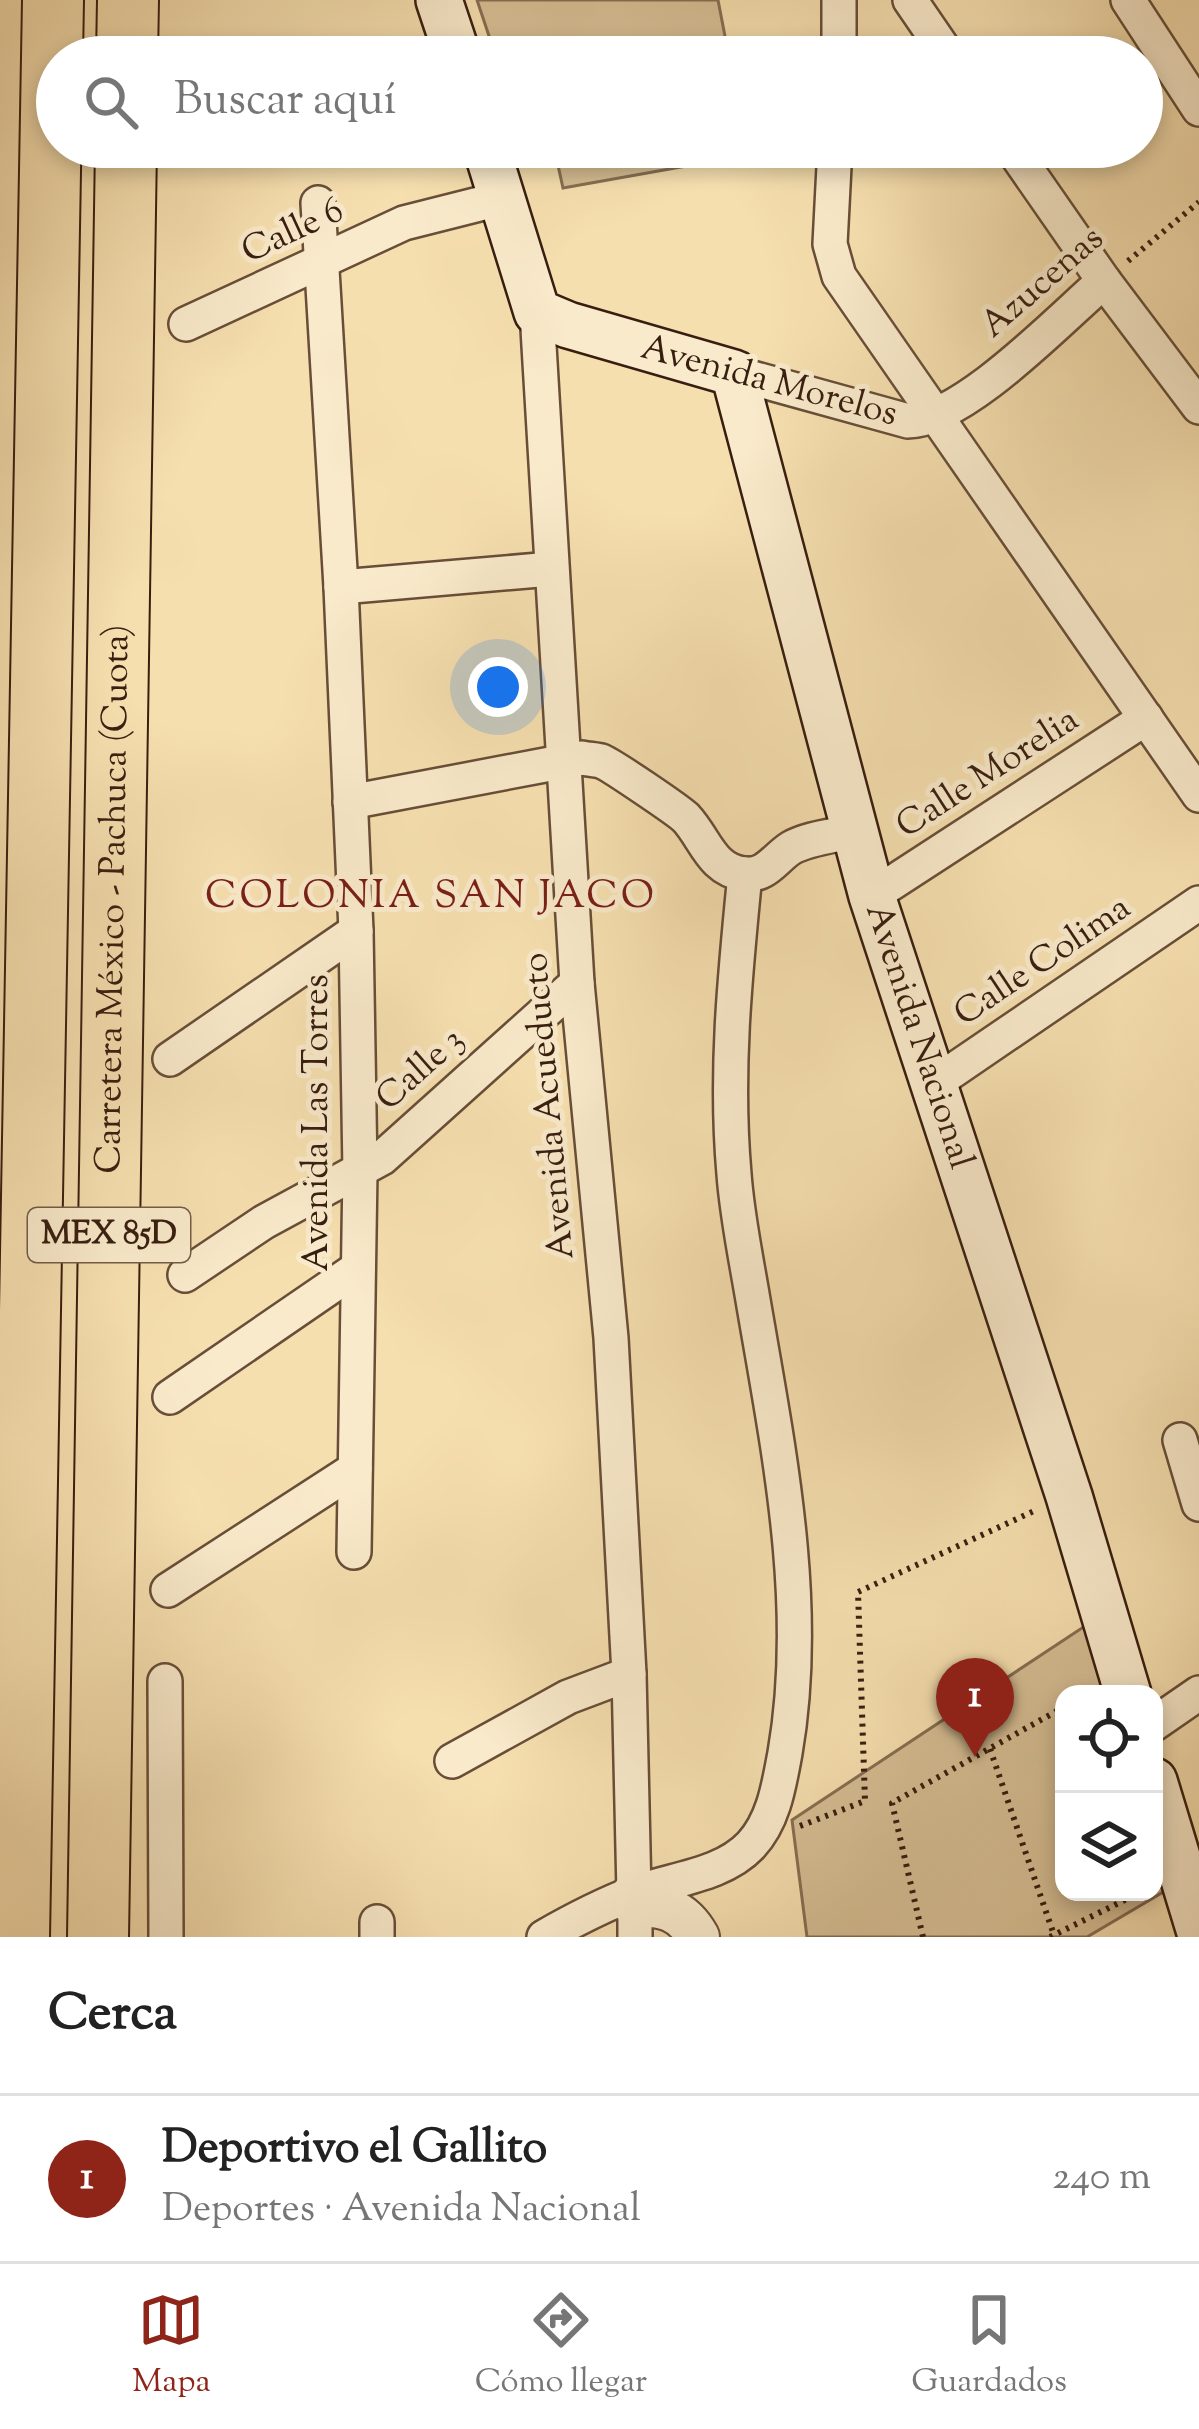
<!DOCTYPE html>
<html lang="es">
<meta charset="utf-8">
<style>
body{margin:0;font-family:"Sorts Mill Goudy",serif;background:#f2f2f2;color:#222}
.controls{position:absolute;right:36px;bottom:36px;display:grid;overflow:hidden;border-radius:24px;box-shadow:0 6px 18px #0003}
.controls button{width:108px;height:108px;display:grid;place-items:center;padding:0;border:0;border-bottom:3px solid #e0e0e0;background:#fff;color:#222;font:60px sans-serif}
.you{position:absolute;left:498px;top:687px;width:42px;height:42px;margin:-30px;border:9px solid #fff;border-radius:50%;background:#1a73e8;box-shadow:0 0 0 18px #1a73e833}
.badge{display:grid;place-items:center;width:78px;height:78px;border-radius:50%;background:#8f2418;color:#fff;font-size:39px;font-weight:700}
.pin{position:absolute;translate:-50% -99px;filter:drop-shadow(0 3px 6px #0008)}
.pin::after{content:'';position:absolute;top:63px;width:42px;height:36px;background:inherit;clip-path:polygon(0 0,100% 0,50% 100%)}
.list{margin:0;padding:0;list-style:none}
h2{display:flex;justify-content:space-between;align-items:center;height:156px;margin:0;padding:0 48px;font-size:51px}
h2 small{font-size:39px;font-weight:400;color:#767676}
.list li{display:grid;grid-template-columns:78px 1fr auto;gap:36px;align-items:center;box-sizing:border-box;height:168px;padding:0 48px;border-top:3px solid #e0e0e0}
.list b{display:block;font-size:45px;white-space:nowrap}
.list p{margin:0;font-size:39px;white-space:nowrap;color:#767676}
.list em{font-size:39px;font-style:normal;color:#767676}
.icon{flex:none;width:66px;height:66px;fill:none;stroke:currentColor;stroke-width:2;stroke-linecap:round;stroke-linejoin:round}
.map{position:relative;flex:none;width:1199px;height:1937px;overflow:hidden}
.search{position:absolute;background:#fff;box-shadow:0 6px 18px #0003;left:36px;right:36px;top:36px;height:132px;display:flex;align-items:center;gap:30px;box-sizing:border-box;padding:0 42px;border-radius:66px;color:#767676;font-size:45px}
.sheet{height:324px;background:#fff}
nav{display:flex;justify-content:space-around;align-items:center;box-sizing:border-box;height:168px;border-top:3px solid #e0e0e0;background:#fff;font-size:33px;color:#767676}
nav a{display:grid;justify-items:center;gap:6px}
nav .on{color:#8f2418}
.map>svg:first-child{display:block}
.pitch{fill:#d6be94;stroke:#876e52;stroke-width:3}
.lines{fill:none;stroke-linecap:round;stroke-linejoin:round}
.minor-casing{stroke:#684e38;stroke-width:38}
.tertiary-casing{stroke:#684e38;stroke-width:46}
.secondary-casing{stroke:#381e10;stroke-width:50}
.motorway-casing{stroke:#381e10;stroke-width:64}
.path{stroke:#381e10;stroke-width:6;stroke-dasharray:3 6;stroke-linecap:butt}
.minor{stroke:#f9eacb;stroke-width:33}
.tertiary{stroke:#f9eacb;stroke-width:42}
.secondary{stroke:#f9eacb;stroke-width:45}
.motorway{stroke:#f6dfaf;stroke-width:60}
.labels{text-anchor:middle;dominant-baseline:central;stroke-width:10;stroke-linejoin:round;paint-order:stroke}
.shield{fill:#f9eacb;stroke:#725b48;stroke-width:3}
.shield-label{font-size:33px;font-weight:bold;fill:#381e10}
.street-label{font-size:36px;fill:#381e10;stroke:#f9eacb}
.neighbourhood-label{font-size:39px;letter-spacing:3px;fill:#7a1f14;stroke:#f9eacb}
</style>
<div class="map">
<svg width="1199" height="1937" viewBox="0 0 1199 1937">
<rect width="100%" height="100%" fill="#f6dfaf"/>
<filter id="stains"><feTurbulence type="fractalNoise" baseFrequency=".00167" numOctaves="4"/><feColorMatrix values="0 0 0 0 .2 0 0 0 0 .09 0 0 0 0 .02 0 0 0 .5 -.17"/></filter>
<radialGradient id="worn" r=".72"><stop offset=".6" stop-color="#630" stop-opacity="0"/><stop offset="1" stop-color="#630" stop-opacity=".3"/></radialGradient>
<g class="pitch">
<polygon points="477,0 718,0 729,57 502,57 491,42"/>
<polygon points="554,147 746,147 748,155 563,188"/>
<polygon points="1091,1622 1112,1694 1064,1694 1064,1892 1154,1892 1154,1834 1170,1888 1087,1937 807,1937 792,1820"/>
</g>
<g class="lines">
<defs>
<g id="minor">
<polyline points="910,0 949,57"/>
<polyline points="1128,0 1199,109"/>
<polyline points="839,57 839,0"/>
<polyline points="835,147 830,244 839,276 1199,795"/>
<polyline points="1011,147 1104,281 1199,407"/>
<polyline points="318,203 341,587 356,931 360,1171 354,1552"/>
<polyline points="537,312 577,983 611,1338 629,1674 634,1893"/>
<polyline points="186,324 404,223 503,198"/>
<path d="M734 373 908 421C963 421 1060 319 1104 281"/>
<polyline points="341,587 551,569"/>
<path d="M350 802 582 758C586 759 598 760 601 761 610 764 679 811 686 818 705 838 711 870 744 874 766 877 775 858 791 848 809 838 834 836 854 831"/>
<polyline points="872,896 1146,718"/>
<polyline points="170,1059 356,931"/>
<polyline points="932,1085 1199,903"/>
<polyline points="185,1275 264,1222 382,1158 577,983"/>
<polyline points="170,1397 358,1268"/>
<polyline points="1180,1440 1199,1504"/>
<polyline points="168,1590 355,1469"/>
<polyline points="165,1681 166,1937"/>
<polyline points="1154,1724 1199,1693"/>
<polyline points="452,1761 568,1697 629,1674"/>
<polyline points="635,1906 635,1937"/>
<polyline points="377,1922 377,1937"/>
<path d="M544 1937C572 1921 603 1905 634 1893 671 1879 722 1876 751 1845 774 1820 779 1785 785 1753 811 1604 778 1447 753 1300 746 1258 737 1216 734 1174 725 1073 735 975 745 874"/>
</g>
<path id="tertiary" d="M634 1893 635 1906C663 1904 683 1910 698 1937"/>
<g id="secondary">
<polyline points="439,0 458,57"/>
<path id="s1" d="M486 147 537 312 568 325 734 373 872 896 1069 1496 1128 1694"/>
<polyline points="1154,1781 1199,1929"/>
</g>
<g id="motorway">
<polyline points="127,57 128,0"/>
<polyline points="19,1937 53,0"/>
<path id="s2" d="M98 1937 126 147"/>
</g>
</defs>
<use href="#minor" class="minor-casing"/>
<use href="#tertiary" class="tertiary-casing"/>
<use href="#secondary" class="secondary-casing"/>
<use href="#motorway" class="motorway-casing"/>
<g class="path">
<polyline points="1128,261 1199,202"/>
<polyline points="990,1749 1054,1935"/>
<polyline points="800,1826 865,1801 858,1592 1034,1511"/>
<polyline points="923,1937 892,1803 1064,1707"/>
<polyline points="1050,1937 1141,1892"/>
</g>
<use href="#minor" class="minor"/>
<use href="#tertiary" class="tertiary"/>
<use href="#secondary" class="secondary"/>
<use href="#motorway" class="motorway"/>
</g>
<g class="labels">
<rect class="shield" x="28" y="1208" width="162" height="54" rx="9"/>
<g class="shield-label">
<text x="109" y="1235">MEX 85D</text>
</g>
<g class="street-label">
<text transform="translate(293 232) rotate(-25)">Calle 6</text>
<text transform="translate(1043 283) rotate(-41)">Azucenas</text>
<text transform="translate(769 382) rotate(15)">Avenida Morelos</text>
<text transform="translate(988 774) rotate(-33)">Calle Morelia</text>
<text stroke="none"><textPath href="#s2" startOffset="1038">Carretera México - Pachuca (Cuota)</textPath></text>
<text transform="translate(1043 962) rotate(-34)">Calle Colima</text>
<text stroke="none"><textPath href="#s1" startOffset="1068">Avenida Nacional</textPath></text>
<text transform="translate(421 1070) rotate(-42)">Calle 3</text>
<text transform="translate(550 1106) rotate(-95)">Avenida Acueducto</text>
<text transform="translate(318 1123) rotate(-90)">Avenida Las Torres</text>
</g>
<g class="neighbourhood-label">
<text x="431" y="898">COLONIA SAN JACO</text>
</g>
</g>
<rect width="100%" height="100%" filter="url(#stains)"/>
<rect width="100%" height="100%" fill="url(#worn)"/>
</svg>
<div class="controls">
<button><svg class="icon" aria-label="locate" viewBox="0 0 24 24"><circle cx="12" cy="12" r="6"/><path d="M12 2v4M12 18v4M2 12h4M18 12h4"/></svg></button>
<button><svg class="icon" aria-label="layers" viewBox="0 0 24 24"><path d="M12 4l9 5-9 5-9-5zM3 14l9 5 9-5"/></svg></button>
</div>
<div class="you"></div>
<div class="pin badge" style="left:975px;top:1757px">1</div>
<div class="search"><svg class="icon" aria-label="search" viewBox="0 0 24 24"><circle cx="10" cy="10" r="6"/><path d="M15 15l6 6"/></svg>Buscar aquí</div>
</div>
<section class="sheet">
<h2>Cerca<small></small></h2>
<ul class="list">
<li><span class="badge">1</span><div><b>Deportivo el Gallito</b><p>Deportes · Avenida Nacional</p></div><em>240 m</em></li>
</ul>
</section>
<nav>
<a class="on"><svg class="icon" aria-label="map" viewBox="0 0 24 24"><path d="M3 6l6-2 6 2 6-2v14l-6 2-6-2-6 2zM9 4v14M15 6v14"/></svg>Mapa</a>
<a><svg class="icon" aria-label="directions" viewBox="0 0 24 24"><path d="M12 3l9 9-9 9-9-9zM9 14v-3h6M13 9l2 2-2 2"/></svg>Cómo llegar</a>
<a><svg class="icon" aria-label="saved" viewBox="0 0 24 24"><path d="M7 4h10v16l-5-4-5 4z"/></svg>Guardados</a>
</nav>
